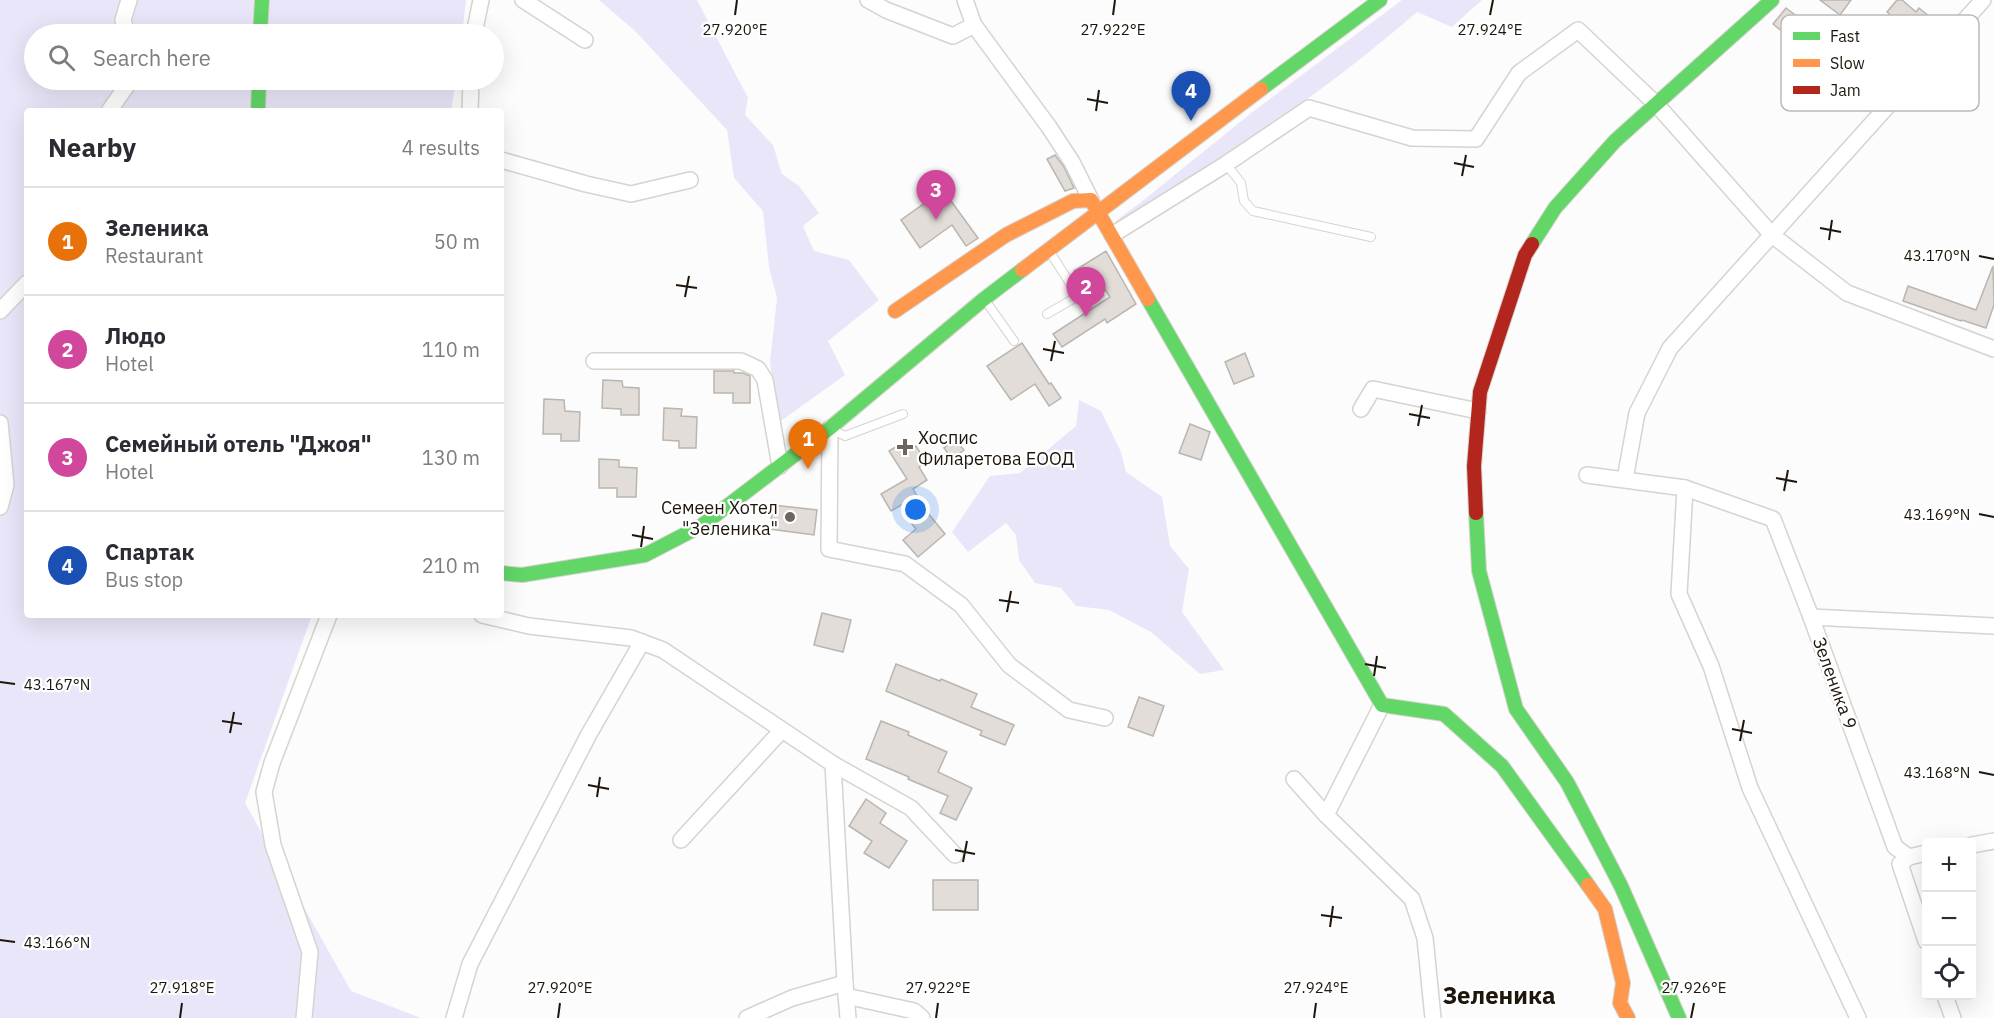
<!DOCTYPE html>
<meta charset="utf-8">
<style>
body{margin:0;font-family:"IBM Plex Sans",sans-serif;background:#f7f7f7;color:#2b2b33}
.controls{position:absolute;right:18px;bottom:18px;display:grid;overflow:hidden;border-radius:6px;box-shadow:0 6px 24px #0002}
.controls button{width:54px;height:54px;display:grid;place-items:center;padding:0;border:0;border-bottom:2px solid #e1e1e2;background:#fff;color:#2b2b33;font:30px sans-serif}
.you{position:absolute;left:916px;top:510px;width:21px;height:21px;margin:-15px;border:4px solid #fff;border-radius:50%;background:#1a73e8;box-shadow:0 0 0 9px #1a73e833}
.badge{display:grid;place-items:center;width:39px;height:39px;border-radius:50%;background:#ea580c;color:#fff;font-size:20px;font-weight:700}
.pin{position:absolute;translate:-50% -50px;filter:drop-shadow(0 2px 3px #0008)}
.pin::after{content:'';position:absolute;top:32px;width:21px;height:18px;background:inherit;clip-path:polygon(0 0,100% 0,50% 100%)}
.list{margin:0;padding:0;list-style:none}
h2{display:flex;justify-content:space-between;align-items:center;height:78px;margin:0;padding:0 24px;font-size:26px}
h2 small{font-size:20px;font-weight:400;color:#7c7c81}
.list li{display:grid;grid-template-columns:39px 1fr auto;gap:18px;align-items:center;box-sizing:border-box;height:108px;padding:0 24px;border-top:2px solid #e1e1e2}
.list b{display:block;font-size:22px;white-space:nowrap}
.list p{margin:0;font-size:20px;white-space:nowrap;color:#7c7c81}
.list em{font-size:20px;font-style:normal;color:#7c7c81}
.icon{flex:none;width:33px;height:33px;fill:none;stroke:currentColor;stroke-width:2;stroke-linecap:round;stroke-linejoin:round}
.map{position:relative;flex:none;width:1994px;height:1018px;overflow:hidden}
.search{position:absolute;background:#fff;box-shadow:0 6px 24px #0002;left:24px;top:24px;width:480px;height:66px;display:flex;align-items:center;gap:15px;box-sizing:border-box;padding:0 21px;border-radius:33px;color:#7c7c81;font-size:22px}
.panel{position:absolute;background:#fff;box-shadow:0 6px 24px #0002;left:24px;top:108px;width:480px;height:510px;border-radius:6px}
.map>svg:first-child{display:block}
.green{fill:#eae6f9}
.water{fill:#d1c4fc}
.building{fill:#e2ddd8;stroke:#b9b5b0;stroke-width:1.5}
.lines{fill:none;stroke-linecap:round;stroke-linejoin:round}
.lane-casing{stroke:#d7d3ce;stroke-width:10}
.street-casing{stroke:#d7d3ce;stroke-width:18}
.fast-casing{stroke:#d7d3ce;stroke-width:16}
.slow-casing{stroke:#d7d3ce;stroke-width:16}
.jam-casing{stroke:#d7d3ce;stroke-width:16}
.lane{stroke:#fff;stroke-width:8}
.street{stroke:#fff;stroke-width:15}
.fast{stroke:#63d668;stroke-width:14}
.slow{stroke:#ff974d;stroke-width:14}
.jam{stroke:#b3261e;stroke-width:14}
.ticks{fill:none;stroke:#1e160c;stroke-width:2}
.poi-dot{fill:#6c6660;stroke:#fff;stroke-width:2}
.labels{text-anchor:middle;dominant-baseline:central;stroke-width:4.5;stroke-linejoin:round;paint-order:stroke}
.poi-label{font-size:18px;fill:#1e160c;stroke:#fff;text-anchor:start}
.street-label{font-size:18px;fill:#1e160c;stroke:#fff}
.district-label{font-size:24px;font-weight:bold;fill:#1e160c;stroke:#fff}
.key{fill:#fff;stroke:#bcb9b6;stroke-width:1.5}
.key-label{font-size:16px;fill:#1e160c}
.ticks-label{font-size:15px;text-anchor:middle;fill:#1e160c;stroke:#fff;stroke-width:4.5;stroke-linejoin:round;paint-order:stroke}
</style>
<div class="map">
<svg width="1994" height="1018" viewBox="0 0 1994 1018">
<rect width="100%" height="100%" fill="#fcfcfc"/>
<g class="green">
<polygon points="0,0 466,0 462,34 34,34 34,80 456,80 451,111 27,111 27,615 312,615 245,803 351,991 421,1018 0,1018"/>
<polygon points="599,0 697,0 748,98 745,115 773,145 782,174 799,186 819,213 803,226 814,251 849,260 879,300 828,341 845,375 778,423 770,362 777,298 769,267 763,211 734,178 727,130 635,31"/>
<path d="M1402 0H1482L1452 27 1417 12C1324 93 1222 160 1119 226L1117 220 1145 199 1250 114Z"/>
<polygon points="1079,400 1101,411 1121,452 1126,472 1162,497 1170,546 1189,569 1182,612 1224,670 1200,674 1151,632 1109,610 1076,606 1061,588 1035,583 1019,560 1016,535 1006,523 968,552 952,532 990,476 1020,473 1076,426"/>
</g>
<polygon class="water" points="1093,278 1105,296 1095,302 1084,283"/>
<g class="building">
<polygon points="1820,0 1851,0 1840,15"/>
<polygon points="1897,0 1902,0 1916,12 1919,8 1930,17 1914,35 1887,12"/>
<polygon points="1786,8 1803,21 1790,38 1773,24"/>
<polygon points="1055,155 1064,167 1074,188 1065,191 1047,159"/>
<polygon points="943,190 978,238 966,246 952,225 920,248 901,220"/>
<polygon points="1106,251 1136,304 1107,323 1105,319 1062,347 1053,334 1110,297 1094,273 1081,281 1074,271"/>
<polygon points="1993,266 1994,305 1986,328 1962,320 1961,321 1903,301 1908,286 1976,310"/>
<polygon points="1022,343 1049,384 1051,383 1061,398 1049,406 1035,384 1011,400 987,366"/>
<polygon points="1245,353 1254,376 1234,384 1225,362"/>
<polygon points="714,371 734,371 734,373 743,373 750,376 750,403 733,403 733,393 714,393"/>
<polygon points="603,380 622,381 623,387 639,388 639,415 621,415 621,409 602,408"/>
<polygon points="544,399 564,400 565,411 580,412 579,441 561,441 561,434 543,434"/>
<polygon points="664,408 682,409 681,416 697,417 696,448 679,448 679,441 663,440"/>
<polygon points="1190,424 1210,432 1201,460 1179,453"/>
<polygon points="955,439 964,450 952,459 944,448"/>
<polygon points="902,443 907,451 916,446 926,462 919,467 927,480 913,489 917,496 891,511 881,494 907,479 889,451"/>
<polygon points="599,459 619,460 619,467 637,468 636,497 617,497 617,488 599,488"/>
<polygon points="773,505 817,510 814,535 770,529"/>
<polygon points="927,512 945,534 918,557 903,540 916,529 912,524"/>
<polygon points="822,613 851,620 843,652 814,645"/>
<polygon points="896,664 940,681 941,679 977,694 971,707 1014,725 1005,745 980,735 982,731 886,691"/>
<polygon points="1139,697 1164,706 1153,736 1128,727"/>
<polygon points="881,721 909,732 908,735 947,752 938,772 972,788 956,820 940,813 948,796 908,779 909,777 866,759"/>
<polygon points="866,799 886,813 880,823 907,841 889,868 864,853 872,841 849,826"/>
<rect x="933" y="880" width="45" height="30"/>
</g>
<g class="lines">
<defs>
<g id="lane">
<polyline points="1226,164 1241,183 1244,201 1253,211 1371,237"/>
<polyline points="985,300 1014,341"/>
<polyline points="1047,314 1078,296 1050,252"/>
<polyline points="831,429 845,436 903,414"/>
</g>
<g id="street">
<polyline points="523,0 585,40"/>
<polyline points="868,0 886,10 953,36 974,25"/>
<polyline points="965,0 974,25 1049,127 1072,162 1091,200"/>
<polyline points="127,34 123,20 129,0"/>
<polyline points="474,34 481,0"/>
<polyline points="109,111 128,84 128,80"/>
<polyline points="470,111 471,80"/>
<polyline points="501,160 586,184 631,194 690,180"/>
<polyline points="1112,235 1226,164 1309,108 1412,138 1476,139 1519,73 1578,30 1657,105 1772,235 1847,293 1994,349"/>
<polyline points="0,311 27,283"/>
<polyline points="594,361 741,361 758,369 765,380 780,466"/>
<polyline points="1361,409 1373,389 1478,411"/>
<polyline points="0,423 6,485 0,507"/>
<polyline points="830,428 829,549 905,564 961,605 1009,665 1069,710 1105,718"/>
<polyline points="1587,475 1685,488 1773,519 1811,617 1895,847 1909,857 1926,853"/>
<polyline points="1625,479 1637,413 1670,348 1983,0"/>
<polyline points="1685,488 1679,594 1711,666 1750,788 1858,1018"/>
<polyline points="482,615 529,626 631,638 663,650 833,764 845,983 848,1018"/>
<polyline points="1811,617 1994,626"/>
<polyline points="833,764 911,808 955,855"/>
<polyline points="1294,779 1326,815 1412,899 1425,938 1433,1018"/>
<polyline points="1326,815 1382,705"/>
<polyline points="681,840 782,730"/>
<polyline points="1972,845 1994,841"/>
<polyline points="1909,857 1900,864 1926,941"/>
<polyline points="846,996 914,1011 922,1018"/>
<polyline points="1945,996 1953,1018"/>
<polyline points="304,1018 310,952 273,845 264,792 272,763 329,615"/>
<polyline points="454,1018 470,964 589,734 642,642"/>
<polyline points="747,1018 792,998 845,983"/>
</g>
<g id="fast">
<polyline points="260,34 262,0"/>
<polyline points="1261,89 1380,0"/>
<polyline points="258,111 259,80"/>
<polyline points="1532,244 1555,208 1615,141 1772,0"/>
<polyline points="1148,299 1382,705 1444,714 1502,766 1588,885"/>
<polyline points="1476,513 1479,571 1516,709 1567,782 1621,886 1679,1018"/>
<polyline points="501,573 522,575 645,555 701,526 830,428 984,299 1022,270"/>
</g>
<g id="slow">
<polyline points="1022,270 1261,89"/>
<polyline points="895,311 1006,235 1073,201 1091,200 1148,299"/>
<polyline points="1588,885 1605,909 1623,983 1620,1003 1628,1018"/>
</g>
<polyline id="jam" points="1476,513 1474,466 1480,392 1525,255 1532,244"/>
</defs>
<use href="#lane" class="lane-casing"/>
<use href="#street" class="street-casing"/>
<use href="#fast" class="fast-casing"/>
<use href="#slow" class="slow-casing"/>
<use href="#jam" class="jam-casing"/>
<use href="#lane" class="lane"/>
<use href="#street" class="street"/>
<use href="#fast" class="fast"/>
<use href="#slow" class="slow"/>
<use href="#jam" class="jam"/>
</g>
<path class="ticks" d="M735 15 737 0M1113 15 1115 0M1490 15 1493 0M1087 99 1108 103M1096 111 1099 90M1454 163 1474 167M1462 176 1466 155M1820 228 1841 232M1829 240 1832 220M1979 256 1994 259M676 285 697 288M685 297 689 276M1043 349 1064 353M1051 361 1055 341M1409 414 1430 418M1418 426 1422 405M1776 478 1797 482M1784 491 1788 470M1979 514 1994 517M632 535 653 539M641 547 644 526M999 600 1019 603M1007 612 1011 591M1365 664 1386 668M1374 676 1377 656M0 682 15 684M222 721 242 724M1732 729 1752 733M230 733 234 712M1740 741 1744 720M1979 772 1994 775M588 785 609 789M597 797 600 777M955 850 975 854M963 862 967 841M1321 915 1342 918M1330 927 1333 906M0 940 15 942M180 1018 182 1003M558 1018 560 1003M936 1018 938 1003M1314 1018 1316 1003M1691 1018 1694 1003"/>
<g class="poi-dot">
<path d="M902 438h6v6h6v6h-6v6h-6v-6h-6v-6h6z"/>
<circle cx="790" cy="517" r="6"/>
</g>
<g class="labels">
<g class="poi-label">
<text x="918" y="437">Хоспис<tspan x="918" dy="21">Филаретова ЕООД</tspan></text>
<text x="778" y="507" text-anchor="end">Семеен Хотел<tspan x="778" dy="21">"Зеленика"</tspan></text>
</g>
<g class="street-label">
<text transform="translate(1835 683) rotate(70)">Зеленика 9</text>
</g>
<g class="district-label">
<text x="1499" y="995">Зеленика</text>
</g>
</g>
<rect x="1781" y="15" width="198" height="96" rx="9" class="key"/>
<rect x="1793" y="32" width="27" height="8" fill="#63d668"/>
<rect x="1793" y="59" width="27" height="8" fill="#ff974d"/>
<rect x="1793" y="86" width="27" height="8" fill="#b3261e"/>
<g class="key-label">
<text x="1830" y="42">Fast</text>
<text x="1830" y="69">Slow</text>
<text x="1830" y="96">Jam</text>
</g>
<g class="ticks-label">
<text x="735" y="35">27.920°E</text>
<text x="1490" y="35">27.924°E</text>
<text x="1113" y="35">27.922°E</text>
<text x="1937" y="261">43.170°N</text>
<text x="1937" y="520">43.169°N</text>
<text x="57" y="690">43.167°N</text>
<text x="1937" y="778">43.168°N</text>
<text x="57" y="948">43.166°N</text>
<text x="182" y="993">27.918°E</text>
<text x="560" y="993">27.920°E</text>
<text x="938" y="993">27.922°E</text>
<text x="1316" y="993">27.924°E</text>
<text x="1694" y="993">27.926°E</text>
</g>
</svg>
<div class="controls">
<button>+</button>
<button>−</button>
<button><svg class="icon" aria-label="locate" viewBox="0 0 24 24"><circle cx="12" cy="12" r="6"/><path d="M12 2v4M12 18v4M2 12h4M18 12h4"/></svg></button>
</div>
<div class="you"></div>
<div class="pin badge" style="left:808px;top:469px;background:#e8710a">1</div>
<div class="pin badge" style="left:1086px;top:317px;background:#d1479c">2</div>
<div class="pin badge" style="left:936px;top:220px;background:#d1479c">3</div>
<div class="pin badge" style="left:1191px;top:121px;background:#1a4fb4">4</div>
<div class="search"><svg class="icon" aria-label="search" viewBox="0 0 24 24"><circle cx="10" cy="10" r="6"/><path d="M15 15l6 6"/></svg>Search here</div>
<section class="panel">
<h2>Nearby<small>4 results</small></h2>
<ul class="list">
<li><span class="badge" style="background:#e8710a">1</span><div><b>Зеленика</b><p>Restaurant</p></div><em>50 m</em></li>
<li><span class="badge" style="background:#d1479c">2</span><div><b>Людо</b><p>Hotel</p></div><em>110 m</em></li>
<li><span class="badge" style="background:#d1479c">3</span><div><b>Семейный отель &quot;Джоя&quot;</b><p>Hotel</p></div><em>130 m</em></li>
<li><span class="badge" style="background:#1a4fb4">4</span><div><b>Спартак</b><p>Bus stop</p></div><em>210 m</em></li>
</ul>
</section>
</div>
